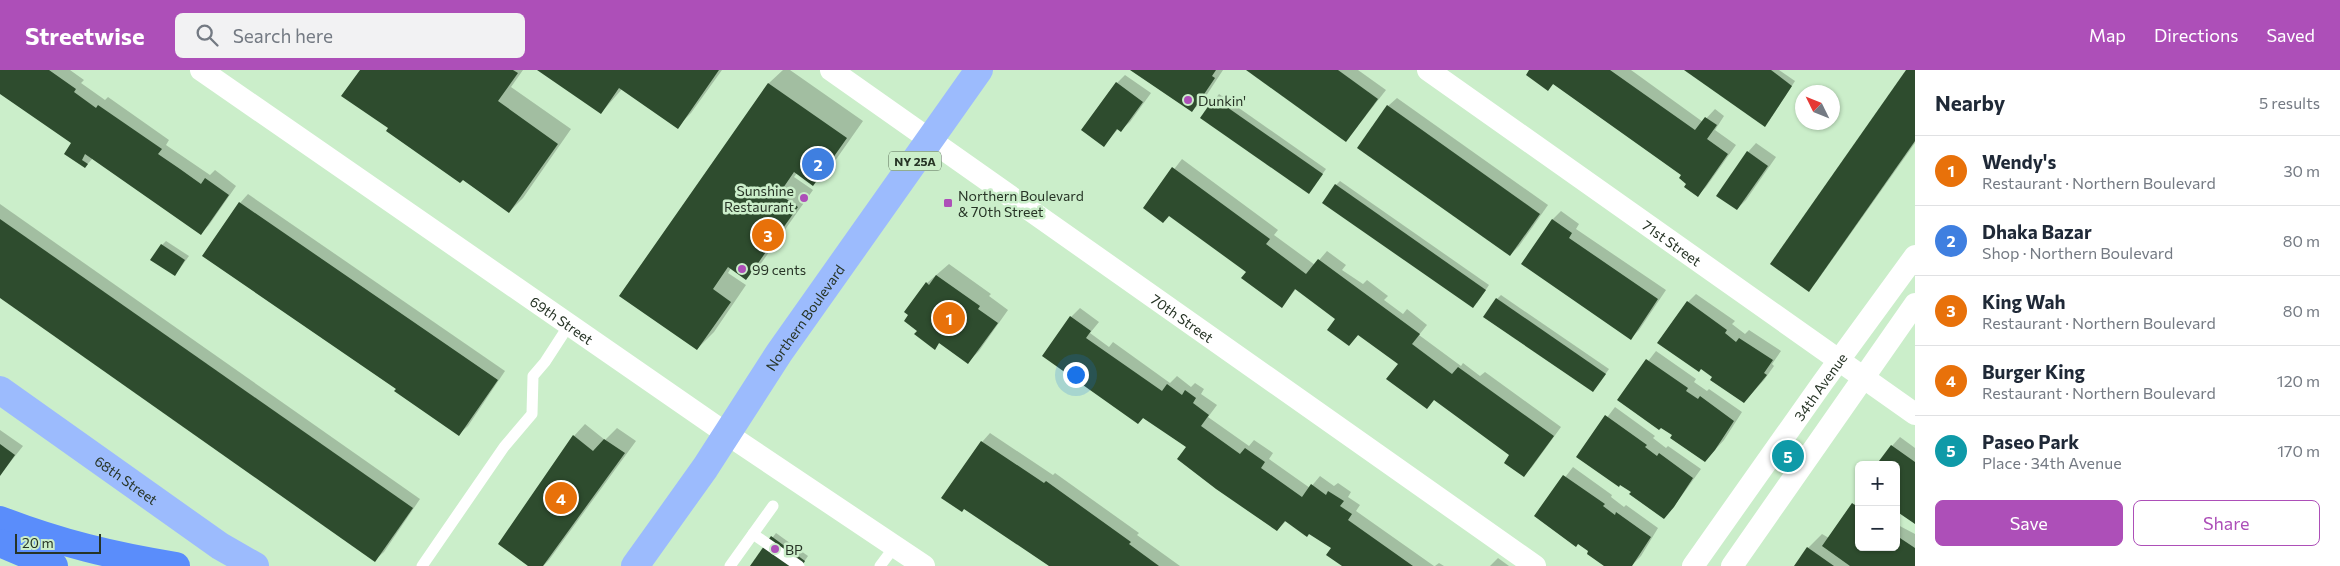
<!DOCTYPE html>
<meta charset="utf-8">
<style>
body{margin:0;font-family:Commissioner,sans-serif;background:#f2f2f3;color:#1f2937}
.controls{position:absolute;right:15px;bottom:15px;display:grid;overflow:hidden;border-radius:8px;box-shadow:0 1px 4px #0004}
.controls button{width:45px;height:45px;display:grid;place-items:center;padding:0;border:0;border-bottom:1px solid #e0e1e3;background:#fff;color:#1f2937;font:25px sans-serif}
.compass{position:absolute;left:1795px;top:15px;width:45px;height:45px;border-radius:50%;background:#fff;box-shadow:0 1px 4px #0004;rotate:313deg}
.scale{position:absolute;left:15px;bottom:12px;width:86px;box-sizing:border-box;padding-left:5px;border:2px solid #273426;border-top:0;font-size:14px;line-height:18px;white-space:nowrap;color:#273426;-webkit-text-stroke:4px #cbeeca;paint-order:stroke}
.you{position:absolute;left:1075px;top:304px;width:18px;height:18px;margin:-12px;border:4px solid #fff;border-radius:50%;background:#1a73e8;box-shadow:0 0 0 8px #1a73e833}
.badge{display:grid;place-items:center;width:32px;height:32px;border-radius:50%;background:#ad4fb8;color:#fff;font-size:16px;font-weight:700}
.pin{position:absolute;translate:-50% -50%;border:2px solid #fff;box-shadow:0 1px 5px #0006}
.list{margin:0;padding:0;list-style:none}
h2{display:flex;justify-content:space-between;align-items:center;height:65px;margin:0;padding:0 20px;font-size:21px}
h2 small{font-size:16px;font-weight:400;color:#747a83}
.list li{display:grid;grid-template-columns:32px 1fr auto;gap:15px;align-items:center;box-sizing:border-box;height:70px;padding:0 20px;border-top:1px solid #e0e1e3}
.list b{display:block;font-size:19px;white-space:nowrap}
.list p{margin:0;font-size:16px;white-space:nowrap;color:#747a83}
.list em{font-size:16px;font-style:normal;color:#747a83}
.actions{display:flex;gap:10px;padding:15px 20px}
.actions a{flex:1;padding:11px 0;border:1px solid #ad4fb8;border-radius:8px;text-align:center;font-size:18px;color:#ad4fb8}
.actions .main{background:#ad4fb8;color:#fff}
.icon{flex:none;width:28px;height:28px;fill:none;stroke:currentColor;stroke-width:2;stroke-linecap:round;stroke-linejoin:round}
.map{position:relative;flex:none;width:1915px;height:496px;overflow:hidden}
header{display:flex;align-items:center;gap:30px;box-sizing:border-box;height:70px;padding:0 25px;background:#ad4fb8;color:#fff}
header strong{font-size:24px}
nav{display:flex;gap:28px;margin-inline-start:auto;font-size:18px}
.search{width:350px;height:45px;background:#f2f2f3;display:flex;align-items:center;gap:12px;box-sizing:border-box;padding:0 18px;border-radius:8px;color:#747a83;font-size:19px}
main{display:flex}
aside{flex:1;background:#fff}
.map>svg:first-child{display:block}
.shadow{fill:#0003}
.building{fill:#2e4c2e}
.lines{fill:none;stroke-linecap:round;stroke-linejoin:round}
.lane{stroke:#fff;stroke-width:11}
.street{stroke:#fff;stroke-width:22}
.primary{stroke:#9cbbfd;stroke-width:28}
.highway{stroke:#5a8dfb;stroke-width:28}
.poi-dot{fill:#ad4fb8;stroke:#cbeeca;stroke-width:2}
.labels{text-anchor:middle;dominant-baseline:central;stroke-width:5;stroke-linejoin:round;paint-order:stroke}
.shield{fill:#cbeeca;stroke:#586c57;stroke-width:1}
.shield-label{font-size:12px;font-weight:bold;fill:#273426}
.poi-label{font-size:14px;fill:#273426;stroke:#cbeeca;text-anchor:start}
.street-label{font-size:14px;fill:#273426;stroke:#cbeeca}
</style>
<header>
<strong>Streetwise</strong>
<div class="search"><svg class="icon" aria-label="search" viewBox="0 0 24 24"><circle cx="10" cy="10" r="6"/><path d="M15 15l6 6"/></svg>Search here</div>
<nav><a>Map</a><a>Directions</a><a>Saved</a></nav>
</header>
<main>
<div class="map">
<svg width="1915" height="496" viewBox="0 0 1915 496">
<rect width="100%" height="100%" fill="#cbeeca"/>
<g class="shadow">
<polygon points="0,0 70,0 84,10 81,13 105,30 108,27 169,70 166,75 210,105 215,100 236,116 209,155 201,163 93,88 85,97 73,73 0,22"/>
<polygon points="361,0 523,0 511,17 571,59 523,128 509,142 389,58"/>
<polygon points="540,0 722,0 691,43 677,57 622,19 601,43"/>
<polygon points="783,0 790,0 863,51 830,98 813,114 797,103 794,107 813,120 762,192 746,209 731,198 728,203 746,215 714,262 697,279 621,225 769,13"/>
<polygon points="1133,0 1223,0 1204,29 1192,41"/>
<polygon points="1248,0 1358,0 1386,20 1346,71"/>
<polygon points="1531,0 1631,0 1703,52 1715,39 1724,46 1715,60 1736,75 1706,117 1698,125 1683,105 1554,13 1548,19"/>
<polygon points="1686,0 1779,0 1795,11 1769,51"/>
<polygon points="1908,0 1915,0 1915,73 1817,211 1809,220"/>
<polygon points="1125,5 1151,23 1130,52 1121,60 1119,58 1104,75 1117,13"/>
<polygon points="1219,24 1326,99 1309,123 1202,47"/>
<polygon points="1397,28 1548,135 1519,176 1510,185 1388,36"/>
<polygon points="1756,73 1776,87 1746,130 1737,139 1748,82"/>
<polygon points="1182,89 1278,160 1274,165 1315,195 1327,181 1346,195 1342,200 1363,214 1367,210 1388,226 1384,230 1403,244 1407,239 1427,255 1419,265 1461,296 1463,293 1480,306 1485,302 1561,357 1532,397 1524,406 1511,385 1399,294 1359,264 1349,275 1337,248 1296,219 1282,236 1248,202 1170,145 1144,138"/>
<polygon points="1340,111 1489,215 1477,233 1336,115"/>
<polygon points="248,124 505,301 468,356 459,364 398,318 240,133"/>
<polygon points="0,134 420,429 384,482 375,490 0,227"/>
<polygon points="1561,141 1579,154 1576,159 1666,220 1639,260 1631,268 1552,150"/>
<polygon points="166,171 189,186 175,205 162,175"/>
<polygon points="949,194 991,224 989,226 1008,240 979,281 968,292 940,272 935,278 919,261 927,213"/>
<polygon points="1696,224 1735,251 1732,254 1745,264 1749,260 1781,281 1772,294 1774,296 1764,310 1744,332 1714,307 1688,232"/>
<polygon points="1501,225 1609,299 1597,316 1497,229"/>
<polygon points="1080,238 1099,252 1090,263 1109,277 1113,272 1170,313 1177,306 1191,317 1195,313 1204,319 1201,324 1217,335 1208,347 1249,376 1254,370 1273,383 1269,389 1310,418 1320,406 1334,416 1338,413 1351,422 1348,427 1360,435 1356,441 1434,496 1344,496 1333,478 1309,463 1286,451 1277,460 1187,377 1144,347 1138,353 1044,286 1071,247"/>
<polygon points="1656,281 1696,309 1694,312 1707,321 1709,319 1742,342 1724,370 1713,382 1673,365 1618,330"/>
<polygon points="1615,337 1655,366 1653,368 1666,378 1668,376 1701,399 1672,439 1633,422 1577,387"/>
<polygon points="585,354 605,370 617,358 636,371 549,490 543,496 530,496 574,366"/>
<polygon points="0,360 23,376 0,405"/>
<polygon points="990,363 1053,405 1055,403 1139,463 1137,465 1180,496 1051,496 982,372"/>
<polygon points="1900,367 1915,378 1915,453 1892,376"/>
<polygon points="1573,397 1612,425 1611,427 1624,437 1626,435 1658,458 1641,486 1631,496 1606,496 1590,481 1535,446"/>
<polygon points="1859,428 1859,477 1896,477 1896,454 1915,464 1915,496 1795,496 1808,478 1822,464 1829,468"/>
<polygon points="776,463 808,486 801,496 751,496"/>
<polygon points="1498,488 1509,496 1490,496"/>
<polygon points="1439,493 1444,496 1435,496"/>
</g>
<g class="building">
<polygon points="0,0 49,0 76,19 74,22 96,38 98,35 162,79 158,84 180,99 201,114 205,108 229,125 201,165 85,84 82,90 88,94 85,98 64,84 71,73 0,24"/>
<polygon points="360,0 513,0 518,3 498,31 558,74 509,143 463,110 460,113 386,61 388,58 341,26"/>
<polygon points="537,0 719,0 678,59 619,18 601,44"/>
<polygon points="1130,0 1216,0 1212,6 1215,8 1192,42"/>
<polygon points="1246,0 1338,0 1378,29 1346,72"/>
<polygon points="1529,0 1610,0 1695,60 1705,47 1717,55 1707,69 1728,84 1698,127 1684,117 1686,114 1679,108 1681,105 1553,14 1548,21 1526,5"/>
<polygon points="1684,0 1771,0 1792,16 1765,57"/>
<polygon points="1906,0 1915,0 1915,71 1809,222 1770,194"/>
<polygon points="1116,12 1143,32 1121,62 1117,59 1104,77 1081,60"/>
<polygon points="768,13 847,68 813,116 794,102 779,124 798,137 746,210 728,197 713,219 731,232 697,280 619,226"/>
<polygon points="1214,28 1323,104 1309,124 1200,48"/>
<polygon points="1387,35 1540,144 1510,186 1357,78"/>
<polygon points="1747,81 1768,96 1737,140 1716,126"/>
<polygon points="1172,97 1270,169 1266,174 1306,204 1318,189 1420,264 1412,274 1452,304 1458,297 1554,366 1524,407 1504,393 1509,385 1434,330 1427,339 1386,309 1398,294 1358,265 1349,276 1327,260 1335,249 1295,219 1282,238 1241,208 1246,202 1169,146 1163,153 1143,138"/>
<polygon points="1335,114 1486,220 1473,238 1322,133"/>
<polygon points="239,132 498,310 459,366 394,321 396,319 202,186"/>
<polygon points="0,149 413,438 375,492 0,228"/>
<polygon points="1552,149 1572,163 1569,168 1658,229 1631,270 1521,194"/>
<polygon points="161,174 185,190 175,206 150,190"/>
<polygon points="936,205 980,236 978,239 998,253 968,294 939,273 935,280 914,264 917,261 904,251 908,245 904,242 926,212 929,215"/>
<polygon points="1496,228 1606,304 1593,322 1483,247"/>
<polygon points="1687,231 1727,260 1725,263 1736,272 1739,268 1773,290 1764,303 1767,305 1744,333 1710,310 1712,307 1701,299 1699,302 1657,273"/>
<polygon points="1070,246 1091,261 1086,268 1162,321 1167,314 1182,325 1185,320 1196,328 1193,333 1209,345 1201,356 1240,384 1245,378 1265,392 1261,398 1302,427 1311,414 1326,425 1328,421 1344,431 1340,436 1352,444 1348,450 1413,496 1342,496 1326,485 1331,478 1309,464 1307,467 1285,451 1277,461 1216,419 1177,389 1186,377 1143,348 1138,354 1042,286"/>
<polygon points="1646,289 1688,318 1686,321 1698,329 1700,326 1734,351 1715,380 1705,392 1670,368 1672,365 1661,358 1659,360 1617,330"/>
<polygon points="1605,345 1647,375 1645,377 1657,386 1659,383 1693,408 1674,437 1664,449 1629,424 1631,422 1620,415 1619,417 1576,387"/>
<polygon points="573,365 593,381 604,369 625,383 543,496 528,496 498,474"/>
<polygon points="981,371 1044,413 1046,411 1131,472 1129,474 1159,496 1049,496 964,439 962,442 941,428"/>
<polygon points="0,374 15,385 0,406"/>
<polygon points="1891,375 1915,392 1915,454 1896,441 1896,395 1876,395"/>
<polygon points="1563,405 1605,434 1603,436 1615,445 1616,442 1651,467 1632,496 1604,496 1587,484 1588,481 1578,474 1576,477 1534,446"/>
<polygon points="1852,433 1859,438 1859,477 1896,477 1897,466 1915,478 1915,496 1850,496 1822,476"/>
<polygon points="771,466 805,491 802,496 750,496"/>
<polygon points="1807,477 1834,496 1794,496"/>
</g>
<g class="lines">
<g class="lane">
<polyline points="753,464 799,496"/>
<polyline points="422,496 504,377 532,344 533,306 545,292 569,255"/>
<polyline points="730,496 773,436"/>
<polyline points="880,496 895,476"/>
</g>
<g class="street">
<path id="s1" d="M201 0 727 364 924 496"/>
<path id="s2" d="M831 0 1535 496"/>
<path id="s3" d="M1428 0 1915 344"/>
<path id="s4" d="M1693 496 1823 312 1915 186"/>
<polyline points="1732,496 1915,234"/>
</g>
<g class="primary">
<path id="s5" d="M0 320 220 476 255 496"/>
<path id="s6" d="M635 496 705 398 779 283 979 0"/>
</g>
<g class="highway">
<path d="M0 450C60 473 113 486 176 496"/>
<polyline points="0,473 54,496"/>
</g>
</g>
<g class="poi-dot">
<circle cx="1188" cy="30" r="5"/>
<circle cx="804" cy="128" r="5"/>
<rect x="943" y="128" width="10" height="10" rx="2.5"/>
<circle cx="742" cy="199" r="5"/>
<circle cx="775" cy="479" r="5"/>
</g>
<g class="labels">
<rect class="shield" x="889" y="81.5" width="52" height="19" rx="4"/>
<g class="shield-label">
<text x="915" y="91">NY 25A</text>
</g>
<g class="poi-label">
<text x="1198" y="30">Dunkin'</text>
<text x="794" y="120" text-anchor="end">Sunshine<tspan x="794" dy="16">Restaurant</tspan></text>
<text x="958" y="125">Northern Boulevard<tspan x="958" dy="16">&amp; 70th Street</tspan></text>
<text x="752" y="199">99 cents</text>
<text x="785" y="479">BP</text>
</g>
<g class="street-label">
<text stroke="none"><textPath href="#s3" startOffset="299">71st Street</textPath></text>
<text stroke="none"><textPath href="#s6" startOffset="301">Northern Boulevard</textPath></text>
<text stroke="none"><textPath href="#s2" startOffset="430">70th Street</textPath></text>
<text stroke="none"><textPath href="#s1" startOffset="439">69th Street</textPath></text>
<text stroke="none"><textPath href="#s4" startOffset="220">34th Avenue</textPath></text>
<text stroke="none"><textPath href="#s5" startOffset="155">68th Street</textPath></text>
</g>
</g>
</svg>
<div class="controls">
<button>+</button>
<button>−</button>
</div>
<svg class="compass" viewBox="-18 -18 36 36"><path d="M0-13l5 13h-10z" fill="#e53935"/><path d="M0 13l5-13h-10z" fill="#747a83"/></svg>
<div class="scale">20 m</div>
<div class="you"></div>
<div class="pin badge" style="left:949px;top:248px;background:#e8710a">1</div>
<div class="pin badge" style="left:818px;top:94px;background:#3f7fe0">2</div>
<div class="pin badge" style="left:768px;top:165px;background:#e8710a">3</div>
<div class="pin badge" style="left:561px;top:428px;background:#e8710a">4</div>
<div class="pin badge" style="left:1788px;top:386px;background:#0f9aa8">5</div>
</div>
<aside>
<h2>Nearby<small>5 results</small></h2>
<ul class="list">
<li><span class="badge" style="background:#e8710a">1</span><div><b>Wendy's</b><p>Restaurant · Northern Boulevard</p></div><em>30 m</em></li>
<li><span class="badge" style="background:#3f7fe0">2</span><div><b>Dhaka Bazar</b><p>Shop · Northern Boulevard</p></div><em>80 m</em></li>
<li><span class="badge" style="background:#e8710a">3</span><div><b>King Wah</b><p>Restaurant · Northern Boulevard</p></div><em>80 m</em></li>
<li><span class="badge" style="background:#e8710a">4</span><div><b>Burger King</b><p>Restaurant · Northern Boulevard</p></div><em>120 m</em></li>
<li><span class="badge" style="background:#0f9aa8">5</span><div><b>Paseo Park</b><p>Place · 34th Avenue</p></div><em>170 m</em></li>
</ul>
<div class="actions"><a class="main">Save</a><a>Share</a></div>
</aside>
</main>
